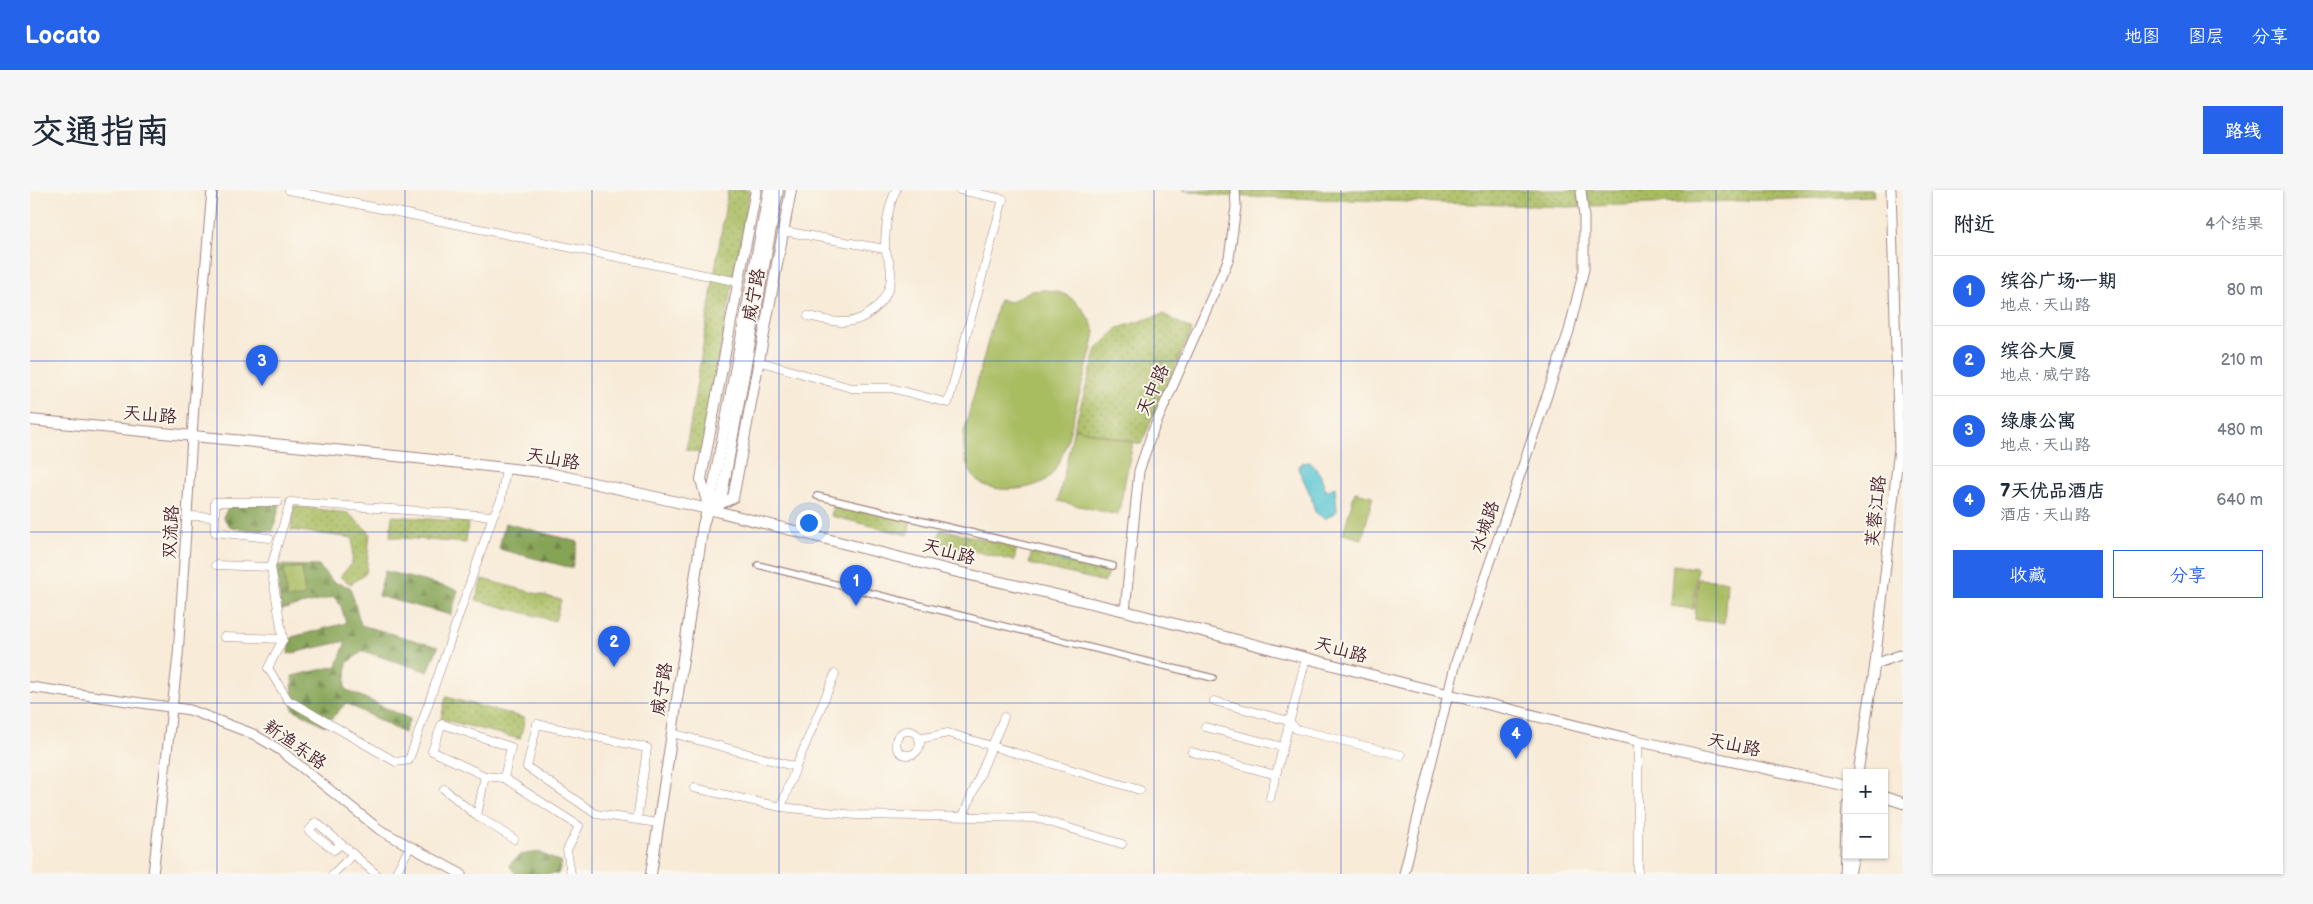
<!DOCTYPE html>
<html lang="zh">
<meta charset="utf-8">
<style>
body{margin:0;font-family:"Balsamiq Sans","LXGW WenKai TC",sans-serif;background:#f6f6f7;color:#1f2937}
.controls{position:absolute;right:15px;bottom:15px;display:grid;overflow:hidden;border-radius:0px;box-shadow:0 1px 4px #0004}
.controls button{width:45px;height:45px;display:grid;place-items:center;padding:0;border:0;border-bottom:1px solid #e0e1e3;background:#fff;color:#1f2937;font:25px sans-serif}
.you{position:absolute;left:778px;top:332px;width:18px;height:18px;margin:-12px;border:4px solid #fff;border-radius:50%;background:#1a73e8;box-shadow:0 0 0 8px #1a73e833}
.badge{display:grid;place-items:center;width:32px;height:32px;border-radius:50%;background:#2563eb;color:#fff;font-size:16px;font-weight:700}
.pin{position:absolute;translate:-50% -41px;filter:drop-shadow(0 1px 2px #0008)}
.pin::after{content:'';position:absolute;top:26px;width:18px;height:15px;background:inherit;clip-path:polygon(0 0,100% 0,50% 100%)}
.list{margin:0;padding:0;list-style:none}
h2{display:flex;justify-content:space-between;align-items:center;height:65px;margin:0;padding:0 20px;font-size:21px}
h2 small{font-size:16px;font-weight:400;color:#747a83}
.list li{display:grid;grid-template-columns:32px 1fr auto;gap:15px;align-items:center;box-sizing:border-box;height:70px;padding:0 20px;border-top:1px solid #e0e1e3}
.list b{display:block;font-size:19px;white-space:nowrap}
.list p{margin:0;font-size:16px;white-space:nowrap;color:#747a83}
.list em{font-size:16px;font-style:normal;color:#747a83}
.actions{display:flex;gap:10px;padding:15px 20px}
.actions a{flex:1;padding:11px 0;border:1px solid #2563eb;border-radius:0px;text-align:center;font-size:18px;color:#2563eb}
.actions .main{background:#2563eb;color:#fff}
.map{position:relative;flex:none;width:1873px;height:684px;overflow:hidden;border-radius:0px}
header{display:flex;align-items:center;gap:30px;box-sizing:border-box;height:70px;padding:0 25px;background:#2563eb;color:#fff}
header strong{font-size:24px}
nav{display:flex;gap:28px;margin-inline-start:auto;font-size:18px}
.intro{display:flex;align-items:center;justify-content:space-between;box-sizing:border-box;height:120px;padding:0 30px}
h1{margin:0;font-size:35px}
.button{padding:12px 22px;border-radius:0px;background:#2563eb;color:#fff;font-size:18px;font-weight:700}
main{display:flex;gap:30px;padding:0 30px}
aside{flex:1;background:#fff;border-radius:0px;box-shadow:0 1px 4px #0004}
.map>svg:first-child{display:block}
.grass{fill:url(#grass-dots);stroke:#796e46}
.forest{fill:url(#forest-firs);stroke:#686240}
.pitch{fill:#a8bc60;stroke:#796e46}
.water{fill:#5bc7d5;stroke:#527380}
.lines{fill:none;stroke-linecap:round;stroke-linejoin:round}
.pedestrian-casing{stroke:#a18582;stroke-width:8}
.minor-casing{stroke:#a18582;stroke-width:9}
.tertiary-casing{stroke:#a18582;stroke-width:11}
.secondary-casing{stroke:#a18582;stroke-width:12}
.pedestrian{stroke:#fff;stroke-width:5.5}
.minor{stroke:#fff;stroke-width:8}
.tertiary{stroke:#fff;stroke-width:9}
.secondary{stroke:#fff;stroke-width:10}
.grid{fill:none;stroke:#1d4ed8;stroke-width:1;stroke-opacity:0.55}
.labels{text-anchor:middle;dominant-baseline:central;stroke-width:4;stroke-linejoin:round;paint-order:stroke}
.street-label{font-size:18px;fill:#4a1f2b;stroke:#fbf7ec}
</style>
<header>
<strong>Locato</strong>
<nav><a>地图</a><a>图层</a><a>分享</a></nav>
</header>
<div class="intro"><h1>交通指南</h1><a class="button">路线</a></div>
<main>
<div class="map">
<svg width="1873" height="684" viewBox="0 0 1873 684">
<defs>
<pattern id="grass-dots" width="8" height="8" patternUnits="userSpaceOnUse" patternTransform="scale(1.25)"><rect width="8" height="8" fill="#a8bc60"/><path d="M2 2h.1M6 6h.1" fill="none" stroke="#8b984f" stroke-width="1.8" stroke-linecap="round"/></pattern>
<pattern id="forest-firs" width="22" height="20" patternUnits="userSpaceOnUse" patternTransform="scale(1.25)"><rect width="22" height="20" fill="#86a456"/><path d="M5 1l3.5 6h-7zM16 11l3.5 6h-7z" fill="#708547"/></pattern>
</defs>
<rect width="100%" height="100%" fill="#fbf7ec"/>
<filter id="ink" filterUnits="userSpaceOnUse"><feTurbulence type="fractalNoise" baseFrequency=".02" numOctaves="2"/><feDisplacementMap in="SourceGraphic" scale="10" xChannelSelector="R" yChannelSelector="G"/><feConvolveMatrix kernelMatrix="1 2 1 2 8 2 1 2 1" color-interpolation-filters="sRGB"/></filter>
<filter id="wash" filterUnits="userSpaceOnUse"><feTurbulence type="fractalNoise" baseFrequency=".0096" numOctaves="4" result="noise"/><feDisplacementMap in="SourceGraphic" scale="20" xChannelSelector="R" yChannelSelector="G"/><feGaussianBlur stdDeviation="1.12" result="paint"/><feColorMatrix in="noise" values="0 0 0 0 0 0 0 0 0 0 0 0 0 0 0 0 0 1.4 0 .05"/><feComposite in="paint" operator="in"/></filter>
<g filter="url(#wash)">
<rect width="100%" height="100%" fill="#f8ebd8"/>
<g class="grass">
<polygon points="698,0 720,0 672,263 656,260"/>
<polygon points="1152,0 1843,0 1844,6 1537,17 1195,6"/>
<polygon points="1133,124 1162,140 1111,254 1044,238 1067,159 1088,138"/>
<polygon points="804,313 881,331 878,345 801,326"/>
<polygon points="264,316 318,323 340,343 336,383 321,394 310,387 322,373 323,348 261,340"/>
<polygon points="362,326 438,332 436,353 360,347"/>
<polygon points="911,339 987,357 984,371 907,352"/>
<polygon points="1002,360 1079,378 1075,392 999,374"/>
<polygon points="452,389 531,410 525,431 446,410"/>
<polygon points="416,507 495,528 490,549 411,529"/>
</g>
<g class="forest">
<polygon points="200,314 250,314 243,341 201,338 193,327"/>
<polygon points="475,333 548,352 542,378 469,359"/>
<polygon points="246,375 289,376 303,392 320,397 331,435 408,457 398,482 333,461 317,473 315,499 380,529 374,543 316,513 295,536 263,519 262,486 307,476 316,451 258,464 262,447 316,433 311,416 304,407 251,420"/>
<polygon points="355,381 428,400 421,425 348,406"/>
<polygon points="509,662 532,673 528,684 486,684 479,675 490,665"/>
</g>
<g class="pitch">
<path d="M1014 100C1041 100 1056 119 1065 142 1061 165 1054 187 1048 209 1041 235 1037 264 1021 285 1009 301 964 304 949 292 934 279 933 260 934 242L969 109 980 112 1000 101Z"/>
<polygon points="1044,238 1103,253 1088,325 1028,311"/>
<polygon points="1325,302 1343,306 1332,349 1313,344"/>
<polygon points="1643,375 1667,378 1664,419 1640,416"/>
<polygon points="272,377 275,406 257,409 254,380"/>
<polygon points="1668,389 1697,391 1694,433 1665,430"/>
</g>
<g class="water">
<polygon points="1280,272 1290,284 1296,301 1305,297 1307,321 1295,329 1285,322 1281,306 1268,278 1272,273"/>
<path d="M1020 364 1051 372C1040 375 1028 372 1020 364Z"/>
</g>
</g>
<g filter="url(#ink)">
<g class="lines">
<defs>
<g id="pedestrian">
<polyline points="787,306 1083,376"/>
<polyline points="728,375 1183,488"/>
</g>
<g id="minor">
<polyline points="259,0 709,92"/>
<path d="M753 41 855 59C855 38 857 19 866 0"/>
<path d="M778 126C789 128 801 132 812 132 839 132 862 108 861 82 861 74 857 66 855 59"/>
<polyline points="728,171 821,198 861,198 918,213 973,9 930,0"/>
<polyline points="158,326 185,327"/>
<polyline points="463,326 379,570 366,572 258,510 238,478 253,449 241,377 260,312 463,326 471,310 476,278"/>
<polyline points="239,348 185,342 185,312 248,312"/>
<polyline points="186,375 241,377"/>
<polyline points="194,447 253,449"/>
<polyline points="1184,511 1259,531 1266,539 1371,565"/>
<polyline points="1175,537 1253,557"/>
<circle cx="878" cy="553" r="12"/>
<polyline points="642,543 766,577 751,617 664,598"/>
<polyline points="889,549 918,543 1110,600"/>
<polyline points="1162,562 1246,585"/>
<polyline points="766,577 805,484"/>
<polyline points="455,586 474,588"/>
<polyline points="414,599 447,626"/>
<polyline points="1240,608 1276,468"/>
<polyline points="751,617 825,625 1006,628 1092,654"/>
<polyline points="933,626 974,527"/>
<polyline points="607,630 617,558 507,534 497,577 566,624 628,633"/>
<polyline points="484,649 447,626 455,586 402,561 412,534 481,557 474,588 549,636 537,660 541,684"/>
<polyline points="311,654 304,660 279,641 286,632 346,684"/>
<polyline points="303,684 323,664"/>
<polyline points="365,684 380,657"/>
<polyline points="1608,684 1608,551"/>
</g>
<g id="tertiary">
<polyline points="1095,421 1109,281 1122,243 1199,68 1206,17 1205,0"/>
<polyline points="1845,474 1873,464"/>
<polyline points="0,497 160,520 223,544 250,560 350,640 431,684"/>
<polyline points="1828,583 1845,474 1869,258 1861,0"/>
<polyline points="123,684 148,466 164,215 182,0"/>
<polyline points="1374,684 1426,472 1539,141 1554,79 1554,27 1551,0"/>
<polyline points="1814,684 1817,615"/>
<polyline points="1820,684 1824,665"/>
</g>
<g id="secondary">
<polyline points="0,230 386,268 519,283 678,319 919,380 1095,421 1388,497 1608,551 1817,596"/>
<polyline points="683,315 692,305 748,0"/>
<polyline points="678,316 671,289 726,0"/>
<polyline points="678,319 703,308 761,0"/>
<polyline points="1854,607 1873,613"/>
<polyline points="621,684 673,335 682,304 739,0"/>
</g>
</defs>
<use href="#pedestrian" class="pedestrian-casing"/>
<use href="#minor" class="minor-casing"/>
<use href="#tertiary" class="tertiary-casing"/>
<use href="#secondary" class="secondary-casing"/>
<use href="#pedestrian" class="pedestrian"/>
<use href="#minor" class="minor"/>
<use href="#tertiary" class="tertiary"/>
<use href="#secondary" class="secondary"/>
</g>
</g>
<path class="grid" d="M187 0V684M375 0V684M562 0V684M749 0V684M936 0V684M1124 0V684M1311 0V684M1498 0V684M1686 0V684M0 171H1873M0 342H1873M0 513H1873"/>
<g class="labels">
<g class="street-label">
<text transform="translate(724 105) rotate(-79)">威宁路</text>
<text transform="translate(1123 200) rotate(-66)">天中路</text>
<text transform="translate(120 225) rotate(5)">天山路</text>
<text transform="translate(523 269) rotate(10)">天山路</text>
<text transform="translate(1846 321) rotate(-84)">芙蓉江路</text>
<text transform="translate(1455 337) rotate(-71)">水城路</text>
<text transform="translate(141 342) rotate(-87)">双流路</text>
<text transform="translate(919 362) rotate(15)">天山路</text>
<text transform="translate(1311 460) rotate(15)">天山路</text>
<text transform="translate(632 499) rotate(-81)">威宁路</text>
<text transform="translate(265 555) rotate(35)">新渔东路</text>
<text transform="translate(1704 555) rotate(12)">天山路</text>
</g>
</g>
</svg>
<div class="controls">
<button>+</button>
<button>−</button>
</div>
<div class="you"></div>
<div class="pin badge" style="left:826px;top:416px">1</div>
<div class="pin badge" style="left:584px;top:477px">2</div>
<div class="pin badge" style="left:232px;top:196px">3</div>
<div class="pin badge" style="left:1486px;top:569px">4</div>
</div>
<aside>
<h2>附近<small>4个结果</small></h2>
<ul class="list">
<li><span class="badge">1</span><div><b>缤谷广场·一期</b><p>地点 · 天山路</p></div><em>80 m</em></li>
<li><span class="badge">2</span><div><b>缤谷大厦</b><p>地点 · 威宁路</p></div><em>210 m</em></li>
<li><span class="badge">3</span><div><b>绿康公寓</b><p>地点 · 天山路</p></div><em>480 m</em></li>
<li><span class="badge">4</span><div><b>7天优品酒店</b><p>酒店 · 天山路</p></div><em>640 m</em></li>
</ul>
<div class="actions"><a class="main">收藏</a><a>分享</a></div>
</aside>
</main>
